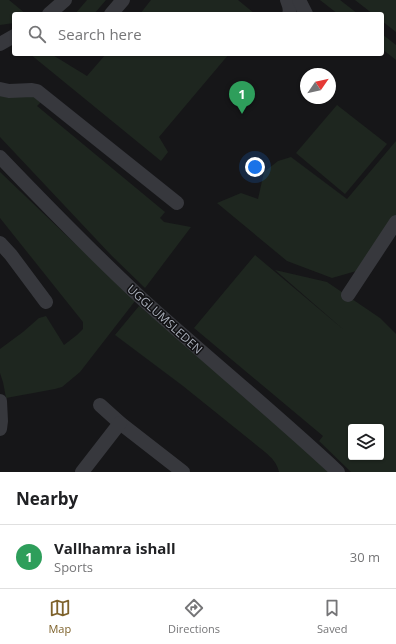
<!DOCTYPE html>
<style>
body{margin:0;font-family:"Open Sans",sans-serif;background:#f6f6f6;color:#202124}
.controls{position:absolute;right:12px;bottom:12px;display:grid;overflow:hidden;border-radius:4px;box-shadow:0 1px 3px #0004}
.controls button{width:36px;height:36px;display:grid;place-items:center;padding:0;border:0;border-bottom:1px solid #e0e0e0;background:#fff;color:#202124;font:20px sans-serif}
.compass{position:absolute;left:300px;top:68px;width:36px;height:36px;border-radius:50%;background:#fff;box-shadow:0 1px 3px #0004;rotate:56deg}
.you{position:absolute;left:255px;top:167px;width:14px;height:14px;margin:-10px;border:3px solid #fff;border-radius:50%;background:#1a73e8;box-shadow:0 0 0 6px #1a73e833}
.badge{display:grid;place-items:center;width:26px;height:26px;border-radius:50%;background:#7e622b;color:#fff;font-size:13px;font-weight:700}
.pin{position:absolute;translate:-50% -33px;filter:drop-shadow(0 1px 2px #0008)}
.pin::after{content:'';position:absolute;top:21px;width:14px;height:12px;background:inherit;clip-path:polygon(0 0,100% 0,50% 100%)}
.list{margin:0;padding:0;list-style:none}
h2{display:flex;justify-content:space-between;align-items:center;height:52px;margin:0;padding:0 16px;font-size:17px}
h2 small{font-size:13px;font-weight:400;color:#757577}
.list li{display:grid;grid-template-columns:26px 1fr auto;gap:12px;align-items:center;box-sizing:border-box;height:64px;padding:0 16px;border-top:1px solid #e0e0e0}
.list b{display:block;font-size:15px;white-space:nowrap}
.list p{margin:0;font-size:13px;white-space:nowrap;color:#757577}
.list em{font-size:13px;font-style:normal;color:#757577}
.icon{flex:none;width:22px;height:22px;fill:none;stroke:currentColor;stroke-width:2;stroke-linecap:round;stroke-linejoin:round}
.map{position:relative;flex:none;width:396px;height:472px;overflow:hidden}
.search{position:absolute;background:#fff;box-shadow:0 1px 3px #0004;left:12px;right:12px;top:12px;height:44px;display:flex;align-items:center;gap:10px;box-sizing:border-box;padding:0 14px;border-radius:4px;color:#757577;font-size:15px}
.sheet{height:116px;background:#fff}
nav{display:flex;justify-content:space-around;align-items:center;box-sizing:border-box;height:56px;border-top:1px solid #e0e0e0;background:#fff;font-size:11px;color:#757577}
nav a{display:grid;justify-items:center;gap:2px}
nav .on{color:#7e622b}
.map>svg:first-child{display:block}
.green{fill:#1e261f;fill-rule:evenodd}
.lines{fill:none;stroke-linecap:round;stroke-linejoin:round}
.minor{stroke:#37383d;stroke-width:14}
.labels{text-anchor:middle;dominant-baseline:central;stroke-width:3;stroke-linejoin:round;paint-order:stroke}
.street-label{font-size:12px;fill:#a8adb8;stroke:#111113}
</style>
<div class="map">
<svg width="396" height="472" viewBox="0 0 396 472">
<rect width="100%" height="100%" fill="#161618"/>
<g class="green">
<polygon points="0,0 9,0 26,14 14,14 14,23 0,25"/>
<polygon points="87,0 106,0 94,14 75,14"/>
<polygon points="151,0 238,0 255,14 140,14"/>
<polygon points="320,0 340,0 358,14 338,14"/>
<polygon points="355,0 396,0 396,32 382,21 382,14 373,14"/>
<polygon points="382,34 396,45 396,60 382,49"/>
<polygon points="30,54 51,54 87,76 106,54 229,54 159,137 168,152 161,161"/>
<polygon points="0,93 32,95 41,102 37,106 165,212 160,218 164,222 191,227 145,288 111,255 0,137"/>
<polygon points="337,105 387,144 345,194 296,153"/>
<polygon points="396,141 396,215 360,270 332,278 287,261 217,203 241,193 258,199 264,172 278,161 291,157 347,199"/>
<polygon points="0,172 135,301 80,372 62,387 55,389 6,398 3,382 0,373 0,349 23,332 39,318 46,316 64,345 77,335 83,329 83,322 0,218"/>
<path d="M255 255 344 330 275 270 327 282 380 318 396 334V472H351L319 441 323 436 194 328ZM351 427H381V457H351Z"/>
<path d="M139 306 256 402 333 472H279C277 463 272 458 265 452L183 386 115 335Z"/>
</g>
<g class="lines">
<g class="minor">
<path d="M287 0C289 5 291 9 289 14"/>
<polyline points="299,0 306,14"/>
<polyline points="49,14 65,0"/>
<polyline points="111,14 123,0"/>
<polyline points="0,44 14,36"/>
<polyline points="0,89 9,91 32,90 37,91 177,203"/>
<path d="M0 157C46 205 92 252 140 297 205 356 274 412 338 472"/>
<polyline points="0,243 11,255 46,302"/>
<polyline points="348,295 396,222"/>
<polyline points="0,401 1,421 0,429"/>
<polyline points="100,405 120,423 183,472"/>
<polyline points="82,472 120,423"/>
</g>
</g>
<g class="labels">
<g class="street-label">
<text transform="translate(165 319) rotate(42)">UGGLUMSLEDEN</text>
</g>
</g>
</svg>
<div class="controls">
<button><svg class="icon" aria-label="layers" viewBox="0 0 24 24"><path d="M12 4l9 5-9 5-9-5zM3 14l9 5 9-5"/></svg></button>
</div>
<svg class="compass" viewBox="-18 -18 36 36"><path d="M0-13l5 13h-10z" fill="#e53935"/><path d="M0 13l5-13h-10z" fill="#757577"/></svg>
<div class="you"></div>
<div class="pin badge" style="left:242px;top:114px;background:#2e9e5b">1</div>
<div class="search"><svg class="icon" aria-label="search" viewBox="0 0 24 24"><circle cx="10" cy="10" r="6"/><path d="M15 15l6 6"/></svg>Search here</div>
</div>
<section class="sheet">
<h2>Nearby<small></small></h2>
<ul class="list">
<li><span class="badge" style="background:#2e9e5b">1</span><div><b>Vallhamra ishall</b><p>Sports</p></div><em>30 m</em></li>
</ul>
</section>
<nav>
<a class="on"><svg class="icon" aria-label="map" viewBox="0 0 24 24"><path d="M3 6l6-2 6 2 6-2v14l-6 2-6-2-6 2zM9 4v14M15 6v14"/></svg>Map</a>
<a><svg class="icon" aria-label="directions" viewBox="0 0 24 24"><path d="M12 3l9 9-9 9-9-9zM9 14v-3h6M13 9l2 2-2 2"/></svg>Directions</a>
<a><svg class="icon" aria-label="saved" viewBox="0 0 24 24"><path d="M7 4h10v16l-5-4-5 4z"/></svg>Saved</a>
</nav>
